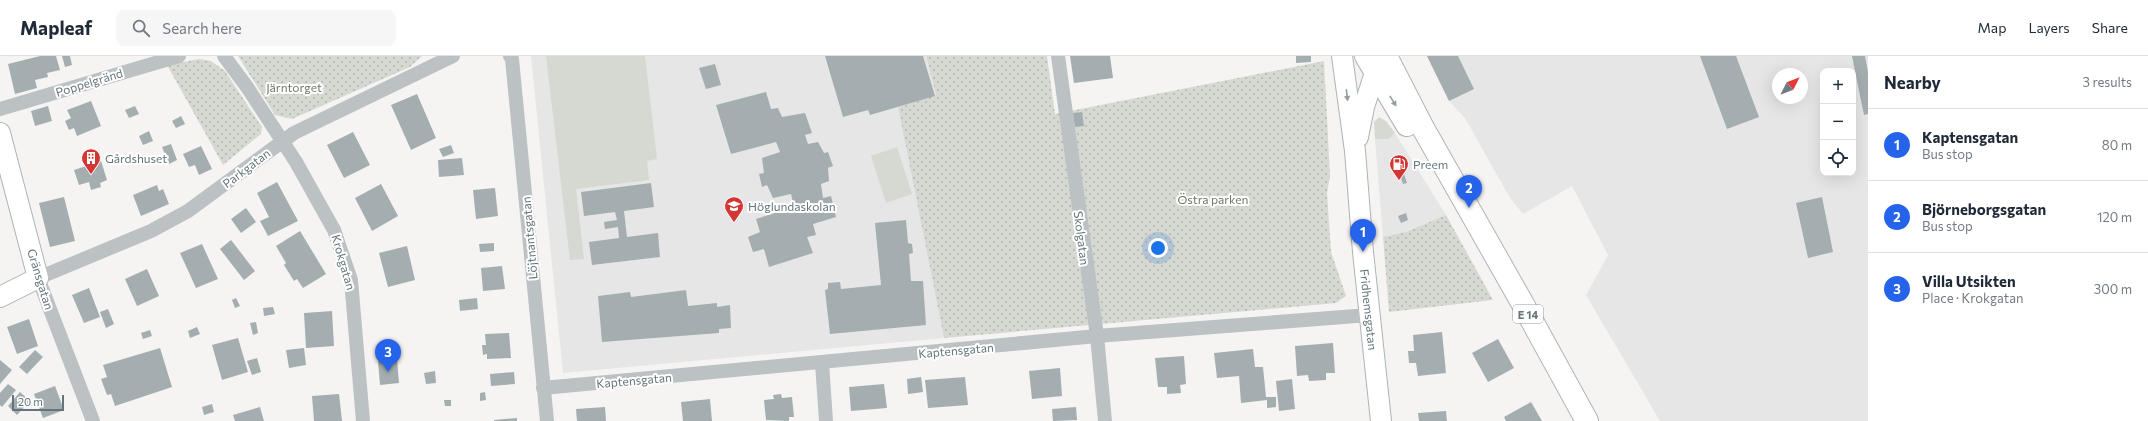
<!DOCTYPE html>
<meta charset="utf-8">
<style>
body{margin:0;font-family:Commissioner,sans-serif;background:#f6f6f7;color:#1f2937}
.controls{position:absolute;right:12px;top:12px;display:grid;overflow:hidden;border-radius:8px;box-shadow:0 4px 16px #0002}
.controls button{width:36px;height:36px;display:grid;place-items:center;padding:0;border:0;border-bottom:1px solid #e0e1e3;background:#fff;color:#1f2937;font:20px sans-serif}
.compass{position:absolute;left:1772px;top:12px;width:36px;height:36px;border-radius:50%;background:#fff;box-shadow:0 4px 16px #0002;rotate:48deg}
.scale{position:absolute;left:12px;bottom:10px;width:52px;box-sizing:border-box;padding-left:4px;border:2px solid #63757a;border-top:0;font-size:11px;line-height:14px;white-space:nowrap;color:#63757a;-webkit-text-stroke:3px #fff;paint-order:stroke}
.you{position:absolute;left:1158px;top:192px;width:14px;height:14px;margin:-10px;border:3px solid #fff;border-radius:50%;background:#1a73e8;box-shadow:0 0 0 6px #1a73e833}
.badge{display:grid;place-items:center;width:26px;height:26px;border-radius:50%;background:#2563eb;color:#fff;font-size:13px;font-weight:700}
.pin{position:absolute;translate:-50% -33px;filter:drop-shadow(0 1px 2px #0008)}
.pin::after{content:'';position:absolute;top:21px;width:14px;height:12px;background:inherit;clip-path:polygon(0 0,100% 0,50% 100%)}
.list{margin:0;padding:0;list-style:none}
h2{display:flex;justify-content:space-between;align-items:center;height:52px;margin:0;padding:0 16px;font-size:17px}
h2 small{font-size:13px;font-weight:400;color:#747a83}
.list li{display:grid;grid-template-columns:26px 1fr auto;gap:12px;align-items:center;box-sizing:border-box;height:72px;padding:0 16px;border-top:1px solid #e0e1e3}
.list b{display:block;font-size:15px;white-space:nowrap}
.list p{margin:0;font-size:13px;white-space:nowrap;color:#747a83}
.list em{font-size:13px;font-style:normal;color:#747a83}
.icon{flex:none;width:22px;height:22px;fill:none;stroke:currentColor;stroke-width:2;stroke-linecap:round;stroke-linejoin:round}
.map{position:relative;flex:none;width:1868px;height:365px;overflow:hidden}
header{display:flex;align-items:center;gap:24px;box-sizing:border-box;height:56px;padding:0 20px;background:#fff;border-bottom:1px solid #e0e1e3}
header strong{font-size:19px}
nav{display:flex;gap:22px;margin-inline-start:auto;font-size:14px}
.search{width:280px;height:36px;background:#f6f6f7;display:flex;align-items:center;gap:10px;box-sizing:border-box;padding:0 14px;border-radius:8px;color:#747a83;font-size:15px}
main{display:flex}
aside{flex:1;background:#fff}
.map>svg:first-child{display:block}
.built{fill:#e5e6e5;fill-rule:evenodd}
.grass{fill:#d6d9d1}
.park{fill:url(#park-dots)}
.building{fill:#a4aeb0}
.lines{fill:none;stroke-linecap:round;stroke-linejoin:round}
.secondary-casing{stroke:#acb4b6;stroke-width:22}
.highway-casing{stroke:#b0b4b6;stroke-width:24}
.street{stroke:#bcc1c3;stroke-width:14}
.secondary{stroke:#fff;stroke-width:20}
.highway{stroke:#fff;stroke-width:22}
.oneway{fill:#929ea2}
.labels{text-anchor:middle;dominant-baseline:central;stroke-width:4;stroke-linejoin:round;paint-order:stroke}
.shield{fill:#fff;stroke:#929ea2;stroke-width:1}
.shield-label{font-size:11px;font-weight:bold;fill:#63757a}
.street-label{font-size:12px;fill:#63757a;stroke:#fff}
.park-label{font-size:12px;fill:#6d7865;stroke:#fff}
.poi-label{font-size:12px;fill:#63757a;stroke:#fff;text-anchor:start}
</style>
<header>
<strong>Mapleaf</strong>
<div class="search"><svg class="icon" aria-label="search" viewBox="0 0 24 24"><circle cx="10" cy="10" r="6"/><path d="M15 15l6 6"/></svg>Search here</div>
<nav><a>Map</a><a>Layers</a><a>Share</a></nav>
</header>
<main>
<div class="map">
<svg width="1868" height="365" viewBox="0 0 1868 365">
<defs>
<pattern id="park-dots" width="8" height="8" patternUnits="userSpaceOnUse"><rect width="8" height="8" fill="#d6d9d1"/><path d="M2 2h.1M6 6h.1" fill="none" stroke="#b1b5af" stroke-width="1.8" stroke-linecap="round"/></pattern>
</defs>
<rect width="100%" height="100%" fill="#f5f4f2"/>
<g class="built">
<polygon points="531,0 926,0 936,39 898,51 944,282 563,317"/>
<path d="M1427 0H1868V365H1660L1586 239 1608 199 1572 130 1523 158 1510 142 1465 62 1449 45ZM1823 15H1853V117H1823ZM1778 18H1802V42H1778Z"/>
<polygon points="1395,77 1446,159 1406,176 1383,181 1375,83 1389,83"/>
</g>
<g class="grass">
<polygon points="546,0 645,0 657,103 647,105 649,124 576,133 584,203 570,204"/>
<polygon points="1379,61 1386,65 1395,77 1389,83 1375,83 1374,66"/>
<polygon points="897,91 912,138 886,147 871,100"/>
</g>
<g class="park">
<polygon points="238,0 422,0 410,11 292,63 275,59"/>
<polygon points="926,0 1047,0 1055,58 1324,5 1330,120 1327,137 1331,196 1346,240 1336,247 944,282 898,51 936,39"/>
<polygon points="199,3 211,5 225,15 262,71 261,78 223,109 167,9"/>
<polygon points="1446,159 1493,244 1389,256 1383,181 1406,176"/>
</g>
<g class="building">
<polygon points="40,0 56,0 60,14 47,17 48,21 35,24 37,32 15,38 8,8"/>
<polygon points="62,0 70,0 72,9 65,11"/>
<polygon points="825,0 923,0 935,40 870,59 868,54 843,61"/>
<polygon points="1070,0 1110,0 1113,22 1074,27"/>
<polygon points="1296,0 1311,0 1311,6 1296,7"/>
<polygon points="1427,0 1458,0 1474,33 1449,45"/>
<polygon points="1700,0 1736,0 1759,61 1727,73"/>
<polygon points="1852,0 1865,0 1868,16 1868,58 1864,59"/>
<polygon points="715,8 721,29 706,33 699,12"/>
<polygon points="766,36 771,53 778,52 782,61 805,57 812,77 805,79 808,88 818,86 824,97 828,96 833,110 828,112 829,125 821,128 823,142 831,140 836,161 813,168 816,179 807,181 813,197 769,211 764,193 753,196 748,181 760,176 756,163 794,151 791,138 773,142 767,129 762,131 759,118 764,117 762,102 780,96 776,86 731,98 716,49"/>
<polygon points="417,38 436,82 411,94 391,49"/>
<polygon points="91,45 101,70 77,80 74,72 69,74 65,65 71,62 67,54"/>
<polygon points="48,50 52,65 35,70 31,55"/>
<polygon points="135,50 139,58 129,62 125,54"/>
<polygon points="1082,56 1084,70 1075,71 1073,57"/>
<polygon points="181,60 185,68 176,72 172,65"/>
<polygon points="149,75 153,85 143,89 139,80"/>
<polygon points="353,76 370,109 344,122 327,89"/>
<polygon points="171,88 177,104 169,108 162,91"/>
<polygon points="451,89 454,97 443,101 439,93"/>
<polygon points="201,90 212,113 199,119 195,109 189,111 183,98"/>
<polygon points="462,102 464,119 439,121 438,104"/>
<polygon points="101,105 107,124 100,127 101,131 91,134 89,126 79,129 74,114"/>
<polygon points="1401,109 1407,127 1403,128 1397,110"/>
<polygon points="277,126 298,165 268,180 260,165 269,161 257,137"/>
<polygon points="651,127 654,151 624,155 627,181 658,177 660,201 592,209 589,186 619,182 618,171 605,173 604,166 617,164 615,156 584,160 581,136"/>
<polygon points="381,128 398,160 372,175 355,142"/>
<polygon points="157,129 159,135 163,133 169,148 141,160 133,139"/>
<polygon points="495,132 498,160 476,163 473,134"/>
<polygon points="64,141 75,185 50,191 39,147"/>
<polygon points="1822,141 1833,196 1808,202 1796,147"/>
<polygon points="246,152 256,166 241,177 231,163"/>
<polygon points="1406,157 1408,164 1401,167 1398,160"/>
<polygon points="906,164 908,187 912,188 913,197 909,198 911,225 923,225 926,269 830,278 825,234 828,233 828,227 840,226 841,233 881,229 875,167"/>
<polygon points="300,175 326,218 303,232 297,223 294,225 284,209 286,207 276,190"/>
<polygon points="231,184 255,215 244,224 220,193"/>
<polygon points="494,187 494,195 480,196 479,188"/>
<polygon points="202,188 218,223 196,232 180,197"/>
<polygon points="407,190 415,224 388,231 379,197"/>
<polygon points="502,210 505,233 483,235 481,212"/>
<polygon points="147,213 159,240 137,250 125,223"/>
<polygon points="89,232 100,261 84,267 72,239"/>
<polygon points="686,234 688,250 717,247 717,251 730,249 731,272 719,273 719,277 602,286 598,240 630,236 631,241"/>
<polygon points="236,242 240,250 235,252 232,244"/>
<polygon points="477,242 478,253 460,255 459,244"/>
<polygon points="273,251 275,258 264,260 263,252"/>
<polygon points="108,253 114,268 106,272 100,256"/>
<polygon points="332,255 334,290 306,292 304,257"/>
<polygon points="29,263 38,290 17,298 7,271"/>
<polygon points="256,266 258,277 253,279 250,267"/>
<polygon points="197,271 200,278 190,282 188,275"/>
<polygon points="150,274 152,280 143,283 141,277"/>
<polygon points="1442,276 1446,317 1418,320 1416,307 1409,307 1408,295 1414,295 1413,279"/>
<polygon points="509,277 511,302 487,303 487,298 483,299 482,289 486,289 485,278"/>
<polygon points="238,282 248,316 222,324 212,289"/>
<polygon points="1498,283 1514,312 1488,326 1472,297"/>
<polygon points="1333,287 1335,317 1326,317 1326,324 1309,325 1308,319 1297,320 1295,290"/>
<polygon points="160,292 172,331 115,350 111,338 107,339 101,323 107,321 103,309"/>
<polygon points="304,292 306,309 289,312 286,294"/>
<polygon points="1253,293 1255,311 1263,311 1266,341 1276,341 1276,351 1267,352 1267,344 1241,347 1239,320 1217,322 1214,297"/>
<polygon points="35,294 43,301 27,318 19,311"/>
<polygon points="1184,300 1186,328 1180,329 1181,337 1167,338 1167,331 1158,331 1155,302"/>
<polygon points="257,302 261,316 252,319 247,305"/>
<polygon points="397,303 399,327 380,329 378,305"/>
<polygon points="0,304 12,314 0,328"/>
<polygon points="1060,312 1062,340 1032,343 1029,315"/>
<polygon points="435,315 436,327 426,328 424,317"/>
<polygon points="514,316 515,328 491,330 490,318"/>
<polygon points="921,321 923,336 908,338 907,323"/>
<polygon points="965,321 968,349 928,352 925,324"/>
<polygon points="1292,323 1295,353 1279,355 1276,325"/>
<polygon points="8,328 16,334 2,351 0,349 0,337"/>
<polygon points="884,328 887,352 851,355 849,331"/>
<polygon points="55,330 64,354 43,362 34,338"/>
<polygon points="20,336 30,345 17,359 8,350"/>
<polygon points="485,336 486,344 480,345 480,337"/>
<polygon points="339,338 342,365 314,365 312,340"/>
<polygon points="781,338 782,342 792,341 794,361 789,361 789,365 766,364 764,344 774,343 773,339"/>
<polygon points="710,343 712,365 683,365 681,346"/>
<polygon points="444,344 451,344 451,350 445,350"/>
<polygon points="1531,346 1542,365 1506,365 1504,361"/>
<polygon points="212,348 214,356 204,359 202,351"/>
<polygon points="260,351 264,365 235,365 233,359"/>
<polygon points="605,351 606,365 577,365 576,353"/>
<polygon points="1076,351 1077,364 1053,365 1052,353"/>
<polygon points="1446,355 1447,365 1419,365 1418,357"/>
<polygon points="517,362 517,365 494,365 494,364"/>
</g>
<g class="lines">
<defs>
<g id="secondary">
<path id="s1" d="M1342 0 1355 95 1363 196 1381 365"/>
<polyline points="0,77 38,222 0,241"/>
<polyline points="1358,81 1364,51 1379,4"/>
</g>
<g id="highway">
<polyline points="1366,0 1407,69"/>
<polyline points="1386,0 1423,72 1520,243 1587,365"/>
</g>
</defs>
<use href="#secondary" class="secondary-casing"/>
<use href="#highway" class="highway-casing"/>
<g class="street">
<polyline points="224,0 247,31 296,106 334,174 351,224 363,365"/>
<polyline points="510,0 512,3 547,365"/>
<polyline points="1058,0 1097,280 1105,365"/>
<polyline points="0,53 179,0"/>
<polyline points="822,307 826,365"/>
<polyline points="543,332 1097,280 1369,259"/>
<polyline points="93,365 38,222 151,175 188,155 294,77 453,0"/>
</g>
<use href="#secondary" class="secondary"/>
<use href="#highway" class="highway"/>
</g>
<defs><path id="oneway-solid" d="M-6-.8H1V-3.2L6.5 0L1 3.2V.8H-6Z"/></defs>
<g class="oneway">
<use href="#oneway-solid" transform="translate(1347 39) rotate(83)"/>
<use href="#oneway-solid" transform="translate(1393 45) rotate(58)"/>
</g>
<defs>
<symbol id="building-pin" viewBox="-11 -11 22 30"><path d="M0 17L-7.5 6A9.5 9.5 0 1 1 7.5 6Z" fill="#d23734" stroke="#fff"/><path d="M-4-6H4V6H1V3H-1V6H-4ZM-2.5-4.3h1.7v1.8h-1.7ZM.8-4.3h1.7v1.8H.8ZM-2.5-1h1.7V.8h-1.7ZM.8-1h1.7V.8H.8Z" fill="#fff"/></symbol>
<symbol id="fuel-pin" viewBox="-11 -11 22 30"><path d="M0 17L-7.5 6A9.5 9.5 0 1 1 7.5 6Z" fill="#d23734" stroke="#fff"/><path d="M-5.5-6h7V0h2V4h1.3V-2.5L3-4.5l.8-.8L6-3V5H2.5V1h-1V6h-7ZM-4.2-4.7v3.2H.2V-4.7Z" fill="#fff"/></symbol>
<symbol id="school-pin" viewBox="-11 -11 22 30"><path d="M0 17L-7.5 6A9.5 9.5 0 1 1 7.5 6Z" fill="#d23734" stroke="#fff"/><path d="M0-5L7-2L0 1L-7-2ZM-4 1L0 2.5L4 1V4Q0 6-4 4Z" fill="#fff"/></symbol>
</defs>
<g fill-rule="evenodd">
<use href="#building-pin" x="80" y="91" width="22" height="30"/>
<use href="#fuel-pin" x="1388" y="97" width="22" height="30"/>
<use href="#school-pin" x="723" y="139" width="22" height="30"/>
</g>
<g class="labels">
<rect class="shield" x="1513" y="249" width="30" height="18" rx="3"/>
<g class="shield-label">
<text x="1528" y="258">E 14</text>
</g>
<g class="street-label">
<text transform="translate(89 26) rotate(-17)">Poppelgränd</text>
<text transform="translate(246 112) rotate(-37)">Parkgatan</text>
<text transform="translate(529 182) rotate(-95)">Löjtnantsgatan</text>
<text transform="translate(1082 182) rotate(83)">Skolgatan</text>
<text transform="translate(344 206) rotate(74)">Krokgatan</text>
<text transform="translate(41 223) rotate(73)">Gränsgatan</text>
<text stroke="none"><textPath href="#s1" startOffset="255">Fridhemsgatan</textPath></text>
<text transform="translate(956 294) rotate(-5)">Kaptensgatan</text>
<text transform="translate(634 324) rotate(-5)">Kaptensgatan</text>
</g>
<g class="park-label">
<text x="294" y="31">Järntorget</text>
<text x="1213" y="143">Östra parken</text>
</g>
<g class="poi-label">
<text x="105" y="102">Gårdshuset</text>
<text x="1413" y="108">Preem</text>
<text x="748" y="150">Höglundaskolan</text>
</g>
</g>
</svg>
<div class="controls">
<button>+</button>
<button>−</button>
<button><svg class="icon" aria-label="locate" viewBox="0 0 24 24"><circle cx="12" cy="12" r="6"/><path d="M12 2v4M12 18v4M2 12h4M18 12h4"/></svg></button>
</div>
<svg class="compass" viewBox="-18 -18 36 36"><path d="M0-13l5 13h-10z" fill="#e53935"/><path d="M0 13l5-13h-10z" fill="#747a83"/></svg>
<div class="scale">20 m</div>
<div class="you"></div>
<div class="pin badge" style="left:1363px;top:196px">1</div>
<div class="pin badge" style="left:1469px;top:152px">2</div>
<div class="pin badge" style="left:388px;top:316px">3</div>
</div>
<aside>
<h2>Nearby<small>3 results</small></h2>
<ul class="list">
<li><span class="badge">1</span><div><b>Kaptensgatan</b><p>Bus stop</p></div><em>80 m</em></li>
<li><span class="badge">2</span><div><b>Björneborgsgatan</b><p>Bus stop</p></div><em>120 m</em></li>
<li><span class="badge">3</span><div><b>Villa Utsikten</b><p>Place · Krokgatan</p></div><em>300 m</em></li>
</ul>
</aside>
</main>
